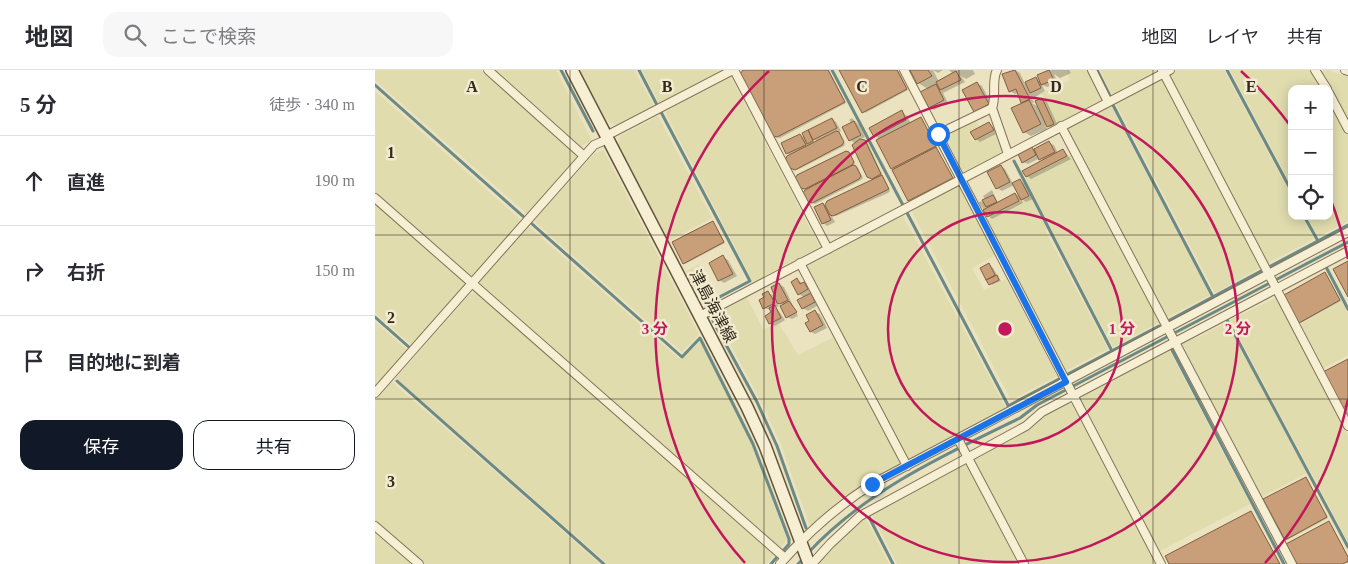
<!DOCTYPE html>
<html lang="ja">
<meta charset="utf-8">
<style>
body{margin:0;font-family:"Times New Roman","Noto Sans JP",serif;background:#f7f7f7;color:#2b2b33}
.controls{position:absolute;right:15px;top:15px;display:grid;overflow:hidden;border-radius:10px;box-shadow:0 2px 12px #0003}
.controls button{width:45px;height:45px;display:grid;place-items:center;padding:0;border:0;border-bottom:1px solid #e1e1e2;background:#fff;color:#2b2b33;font:25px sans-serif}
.stop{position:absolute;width:15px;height:15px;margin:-11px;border:4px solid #1a73e8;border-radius:50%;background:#fff}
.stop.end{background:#1a73e8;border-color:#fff;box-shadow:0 1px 5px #0008}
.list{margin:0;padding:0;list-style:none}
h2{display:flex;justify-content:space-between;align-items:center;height:65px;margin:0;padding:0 20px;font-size:21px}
h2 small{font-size:16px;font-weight:400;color:#7c7c81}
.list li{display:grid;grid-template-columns:32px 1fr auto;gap:15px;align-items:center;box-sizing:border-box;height:90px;padding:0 20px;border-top:1px solid #e1e1e2}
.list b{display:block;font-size:19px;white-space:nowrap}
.list em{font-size:16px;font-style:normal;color:#7c7c81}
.actions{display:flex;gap:10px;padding:15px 20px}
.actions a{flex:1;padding:11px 0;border:1px solid #111827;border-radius:15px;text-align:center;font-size:18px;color:#111827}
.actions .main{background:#111827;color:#fff}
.icon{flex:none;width:28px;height:28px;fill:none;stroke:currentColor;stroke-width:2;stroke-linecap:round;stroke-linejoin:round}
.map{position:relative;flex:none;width:973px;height:494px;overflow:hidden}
header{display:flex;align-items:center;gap:30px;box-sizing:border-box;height:70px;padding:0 25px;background:#fff;border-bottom:1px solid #e1e1e2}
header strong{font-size:24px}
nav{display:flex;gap:28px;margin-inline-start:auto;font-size:18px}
.search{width:350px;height:45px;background:#f7f7f7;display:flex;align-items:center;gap:12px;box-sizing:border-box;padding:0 18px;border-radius:15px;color:#7c7c81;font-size:19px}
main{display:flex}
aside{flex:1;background:#fff}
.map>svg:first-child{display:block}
.farmland{fill:#e0dcae}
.shadow{fill:#0003;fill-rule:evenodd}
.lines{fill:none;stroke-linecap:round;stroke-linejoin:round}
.stream{stroke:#6b8a85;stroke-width:3}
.building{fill:#c89f78;stroke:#815f40}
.street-casing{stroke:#837359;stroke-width:10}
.secondary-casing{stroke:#65543c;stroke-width:14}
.street{stroke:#f7efd3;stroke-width:8}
.secondary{stroke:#f7efd3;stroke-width:11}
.route{stroke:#1a73e8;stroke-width:6}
.grid{fill:none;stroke:#33291d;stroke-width:1;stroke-opacity:0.55}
.ring{fill:none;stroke:#c2185b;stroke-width:2.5}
.labels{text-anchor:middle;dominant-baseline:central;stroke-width:5;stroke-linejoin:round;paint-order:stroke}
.street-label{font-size:16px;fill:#33291d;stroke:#f3ebcf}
.grid-label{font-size:16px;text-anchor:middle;font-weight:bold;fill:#33291d;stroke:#f3ebcf;stroke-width:5;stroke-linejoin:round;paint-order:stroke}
.centre{fill:#c2185b;stroke:#f3ebcf;stroke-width:2.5}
.ring-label{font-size:15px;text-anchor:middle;font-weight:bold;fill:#c2185b;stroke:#f3ebcf;stroke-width:5;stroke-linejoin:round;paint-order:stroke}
</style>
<header>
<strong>地図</strong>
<div class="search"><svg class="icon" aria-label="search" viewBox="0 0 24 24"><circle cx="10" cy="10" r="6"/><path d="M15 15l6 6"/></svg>ここで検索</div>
<nav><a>地図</a><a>レイヤ</a><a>共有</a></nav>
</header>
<main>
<aside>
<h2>5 分<small>徒歩 · 340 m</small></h2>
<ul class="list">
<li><svg class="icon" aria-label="ahead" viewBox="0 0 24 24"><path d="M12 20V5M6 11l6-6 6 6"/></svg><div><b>直進</b></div><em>190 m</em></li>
<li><svg class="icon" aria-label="right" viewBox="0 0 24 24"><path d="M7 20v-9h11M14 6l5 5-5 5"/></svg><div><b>右折</b></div><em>150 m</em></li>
<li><svg class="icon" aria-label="arrive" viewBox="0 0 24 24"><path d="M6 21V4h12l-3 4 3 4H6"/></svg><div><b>目的地に到着</b></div></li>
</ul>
<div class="actions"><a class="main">保存</a><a>共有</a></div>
</aside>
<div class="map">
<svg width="973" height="494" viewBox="0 0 973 494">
<rect width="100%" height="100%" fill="#ebe2c0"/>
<g class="farmland">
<polygon points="0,0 105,0 203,87 152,144 0,10"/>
<polygon points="120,0 181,0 217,71 206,76"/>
<polygon points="204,0 259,0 279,36 241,55 231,51"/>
<polygon points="267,0 348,0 284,33"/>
<polygon points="691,0 713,0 727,28 726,32 681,55 666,23 695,10"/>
<polygon points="725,0 784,0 784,1 738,26"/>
<polygon points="802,0 849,0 917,127 917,146 927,146 939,169 891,194 794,8 796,3"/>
<polygon points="855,0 936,0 941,5 949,19 917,19 917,117"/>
<polygon points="953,0 973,7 973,52 946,1"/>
<polygon points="356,7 445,177 378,212 290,42"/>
<polygon points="784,9 789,10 886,197 840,223 740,32"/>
<polygon points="0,21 147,151 99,206 95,206 0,123"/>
<polygon points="954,29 973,66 973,151 943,167 932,146 954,146"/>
<polygon points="735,34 835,225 789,249 691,61 692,57"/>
<polygon points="283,46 337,148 294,171 243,74 245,66"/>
<polygon points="601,51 604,56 593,62 598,72 621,61 627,78 625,85 588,102 585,101 568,68"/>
<polygon points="228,80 324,264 307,282 159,151 219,84"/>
<polygon points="698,84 785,252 738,277 650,109"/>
<polygon points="581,116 585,116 621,185 597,198 609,220 631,209 682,306 636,330 536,140"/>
<polygon points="655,127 672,159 670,160 733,279 690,301 611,150"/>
<polygon points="0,133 91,213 37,275 0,243"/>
<polygon points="528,146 631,338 532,390 432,196"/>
<polygon points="153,156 303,288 307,288 325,271 377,375 412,470 404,479 105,217 104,211"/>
<polygon points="324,194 337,219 324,226 311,201"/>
<polygon points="102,223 400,484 391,494 233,494 21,308 95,224"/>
<polygon points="371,226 388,259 404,254 423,285 459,267 527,393 477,423 438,457 435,456 406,375 389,337 339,244"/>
<polygon points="901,228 973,366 973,472 855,250"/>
<polygon points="967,231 973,242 973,285 947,299 924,255"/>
<polygon points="0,252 33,281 0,317"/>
<polygon points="852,252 932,403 885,428 805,276 808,272 826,266"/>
<polygon points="794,280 875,434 783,482 702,328"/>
<polygon points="17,312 123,404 225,494 47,494 0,452 0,331"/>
<polygon points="692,333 698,335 781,494 652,494 598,391 598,386"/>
<polygon points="589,393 593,394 645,494 522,494 496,443"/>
<polygon points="486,449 491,449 514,494 442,494 457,475"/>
<polygon points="0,460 39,494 0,494"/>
</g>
<g class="shadow">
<polygon points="371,0 454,0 471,33 405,68 401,67"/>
<polygon points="466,0 523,0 533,20 490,43"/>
<polygon points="536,0 568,0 563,3 558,0 564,12 578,4 574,0 598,0 600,4 591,9 586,6 590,12 568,23 573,33 559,40 555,37 553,19 543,13"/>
<polygon points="640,0 645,3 650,14 661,9 666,12 663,6 674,0 694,0 696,3 685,8 679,4 683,13 672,17 667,15 670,21 657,29 659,32 657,33 665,38 667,29 672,32 683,56 678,59 670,54 672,59 656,66 649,62 650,33 644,23 640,24 635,21"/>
<polygon points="602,13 607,16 618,37 605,43 600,41"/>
<polygon points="527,42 531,45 536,53 547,49 562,77 560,78 579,109 536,131 503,71 505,69 500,66"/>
<polygon points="477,48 484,55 490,67 484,70 492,72 515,121 513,123 461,146 456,145 460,152 452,156 448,153 448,135 451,136 500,109 496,108 481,74 475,70 477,53 474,50"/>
<path d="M457 49 461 52 466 61 462 63 470 74 469 76 422 100 418 99 416 85 412 83 425 65 430 68 433 62 437 64ZM437 68 443 72 440 73Z"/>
<polygon points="614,54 623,63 605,72 601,69"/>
<polygon points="674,73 679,75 683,83 688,81 696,89 656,109 652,106 669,91 665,88 653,94 648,92 645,85"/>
<polygon points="473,83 480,93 479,96 483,98 488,108 486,110 440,134 433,131 429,124 431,119 428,118"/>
<polygon points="626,96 630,99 638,114 645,111 650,114 658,129 651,132 646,129 648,133 617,149 613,146 603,132 611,131 608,126 617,120 623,133 640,124 646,127 639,115 627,121 622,118"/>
<polygon points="338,153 350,173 310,194 309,193"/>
<polygon points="348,187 353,190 362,206 349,213 344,210"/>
<polygon points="614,195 618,198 626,211 617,215 612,209"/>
<polygon points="950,204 966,231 926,253 924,252"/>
<polygon points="422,210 434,216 437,222 434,224 441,228 444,235 433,241 428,238 430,228 424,224"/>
<polygon points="404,214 409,217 423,246 417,249 412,247 409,235 406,233"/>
<polygon points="393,223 398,225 404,236 401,237 410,250 400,256 395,253 398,243 396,240 389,238"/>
<polygon points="440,242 445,244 452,258 440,264 436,262 436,252"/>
<polygon points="973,290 973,346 950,303"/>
<polygon points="931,408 953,448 912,470 910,469"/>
<polygon points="876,442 905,494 795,494"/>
<polygon points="954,452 973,486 973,493 923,494"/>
</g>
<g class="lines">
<g class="stream">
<polyline points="186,0 218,61"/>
<polyline points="264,0 282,35"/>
<polyline points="457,0 634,337"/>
<polyline points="722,0 735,26"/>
<polyline points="852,0 917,122"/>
<polyline points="0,15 150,148"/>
<polyline points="738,35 838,227"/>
<polyline points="286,42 375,211 331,234 331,236"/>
<polyline points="639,91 737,281"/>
<polyline points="929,146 943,171"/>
<polyline points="156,153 307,287 325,268 378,374 414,469 414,474 408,481"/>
<polyline points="950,195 973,239"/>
<polyline points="894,197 973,155"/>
<polyline points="0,247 35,278"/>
<polyline points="336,247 382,332 402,376 431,458"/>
<polyline points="851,248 973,477"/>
<polyline points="793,251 886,201"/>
<polyline points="797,280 909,494"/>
<polyline points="693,304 784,256"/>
<polyline points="22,311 229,494"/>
<polyline points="633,336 684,309"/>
<polyline points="493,445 518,494"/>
<path d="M432 484C490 421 569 385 645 348L662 335 973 172"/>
<polyline points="396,494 402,487"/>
<polyline points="423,494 428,489"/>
</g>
</g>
<g class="building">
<polygon points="453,0 470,32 402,67 398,66 365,4 368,0"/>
<polygon points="464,0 522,0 532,19 487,43"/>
<polygon points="535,0 553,0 557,6 542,14"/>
<polygon points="640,0 655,29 646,33 641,19 634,22 627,4"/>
<polygon points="674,0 679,10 666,15 662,5"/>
<polygon points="581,1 586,10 565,20 561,12"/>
<polygon points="661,7 666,18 655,23 650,12"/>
<polygon points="602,12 614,34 599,42 587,20"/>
<polygon points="561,14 569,30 554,38 545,22"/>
<polygon points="667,28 679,54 672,57 660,31"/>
<polygon points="654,30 666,54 648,63 636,38"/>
<polygon points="527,40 531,50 499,67 494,58"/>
<polygon points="546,47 561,76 516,99 501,70"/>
<polygon points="457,48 462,58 438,70 433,60"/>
<polygon points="479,51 486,65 474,71 467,57"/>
<polygon points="614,52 619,60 600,70 595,62"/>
<polygon points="433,60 438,71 432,74 427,63"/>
<polygon points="461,61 464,62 469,72 467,75 420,100 415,98 410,90 412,86"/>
<polygon points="425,64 431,75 411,84 406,73"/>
<polygon points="485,69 490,70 506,104 497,109 492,107 477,75"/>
<polygon points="674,71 680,82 664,90 659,79"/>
<polygon points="561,77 578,108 533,131 517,100"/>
<polygon points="657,77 661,85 647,93 643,84"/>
<polygon points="688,79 692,86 651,107 647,101"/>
<polygon points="471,81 474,82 479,92 477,95 430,119 425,118 420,109 422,105"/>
<polygon points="478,95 481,96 486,106 484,109 437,133 432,132 427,124 430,120"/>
<polygon points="626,95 635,112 621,119 612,102"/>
<polygon points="507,105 514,119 458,146 455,145 450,135 452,131"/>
<polygon points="645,109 654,126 646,130 637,113"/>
<polygon points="640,123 644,131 612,147 608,140"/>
<polygon points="618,125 622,132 611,137 607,130"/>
<polygon points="448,133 456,150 447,154 439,137"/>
<polygon points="338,151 349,172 308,194 297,172"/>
<polygon points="348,185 358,204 343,211 334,193"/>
<polygon points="973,191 973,227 958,199"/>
<polygon points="614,193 620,205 611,210 605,198"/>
<polygon points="950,202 965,230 924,253 909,225"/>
<polygon points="622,205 624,210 614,215 611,210"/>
<polygon points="422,208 425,214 429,212 433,219 423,225 416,212"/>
<polygon points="404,213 413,230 405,234 402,233 396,217"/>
<polygon points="393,221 400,233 388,239 384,230 389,227 387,224"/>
<polygon points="436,223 440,232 427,239 422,230"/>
<polygon points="414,231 422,242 411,248 405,236"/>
<polygon points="400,235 406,248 394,254 390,246 396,242 394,238"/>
<polygon points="440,240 448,255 435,262 430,253 434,251 431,245"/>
<polygon points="973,289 973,335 967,338 948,302"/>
<polygon points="931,407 952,447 910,470 888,429"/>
<polygon points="876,441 905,494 794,494 790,486"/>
<polygon points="954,451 973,487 973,491 968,494 922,494 911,474"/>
</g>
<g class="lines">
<defs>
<g id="street">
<polyline points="113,0 209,86"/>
<polyline points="359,0 453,179"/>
<polyline points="529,0 786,494"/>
<polyline points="717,0 733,32"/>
<polyline points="787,0 973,356"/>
<polyline points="940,0 952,19"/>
<polyline points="970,0 973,1"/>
<polyline points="954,23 973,59"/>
<path d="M617 38C622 25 616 11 622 0"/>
<polyline points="686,56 917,494"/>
<polyline points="563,64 617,38 633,84"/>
<polyline points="231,66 358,0"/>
<polyline points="0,128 410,488"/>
<polyline points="425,193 532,396"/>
<polyline points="325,246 795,0"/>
<polyline points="0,323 219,75 233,69"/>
<polyline points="583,369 649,494"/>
<polyline points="0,456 44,494"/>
<path d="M405 494C432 463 463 436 497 414L973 162"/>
<polyline points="437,494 455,474 485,446 651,356 667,342 973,181"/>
</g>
<polyline id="secondary" points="197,0 372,337 390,376 434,494"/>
</defs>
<use href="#street" class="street-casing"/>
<use href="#secondary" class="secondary-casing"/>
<use href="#street" class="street"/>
<use href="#secondary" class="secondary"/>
</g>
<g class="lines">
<polyline class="route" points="497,414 691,312 563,64"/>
</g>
<path class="grid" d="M195 0V494M389 0V494M584 0V494M778 0V494M0 165H973M0 329H973"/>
<g class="ring">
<circle cx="630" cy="259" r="117"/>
<circle cx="630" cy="259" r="233"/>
<path d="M973 329A350 350 0 0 1 890 493M370 493A350 350 0 0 1 394 1M866 1A350 350 0 0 1 917 58M955 128A350 350 0 0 1 973 189"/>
</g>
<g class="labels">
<g class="street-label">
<text transform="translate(338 236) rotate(62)">津島海津線</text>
</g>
</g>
<g class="grid-label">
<text x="97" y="22">A</text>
<text x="292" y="22">B</text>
<text x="487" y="22">C</text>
<text x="681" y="22">D</text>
<text x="876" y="22">E</text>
<text x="16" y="88">1</text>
<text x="16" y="253">2</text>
<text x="16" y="417">3</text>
</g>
<circle cx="630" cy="259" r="8" class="centre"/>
<g class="ring-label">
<text x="747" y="264">1 分</text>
<text x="863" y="264">2 分</text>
<text x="280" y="264">3 分</text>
</g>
</svg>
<div class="controls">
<button>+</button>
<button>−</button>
<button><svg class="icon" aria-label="locate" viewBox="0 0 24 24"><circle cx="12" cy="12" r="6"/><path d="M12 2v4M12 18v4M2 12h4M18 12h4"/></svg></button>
</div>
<div class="stop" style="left:563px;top:64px"></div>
<div class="stop end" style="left:497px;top:414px"></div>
</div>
</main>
